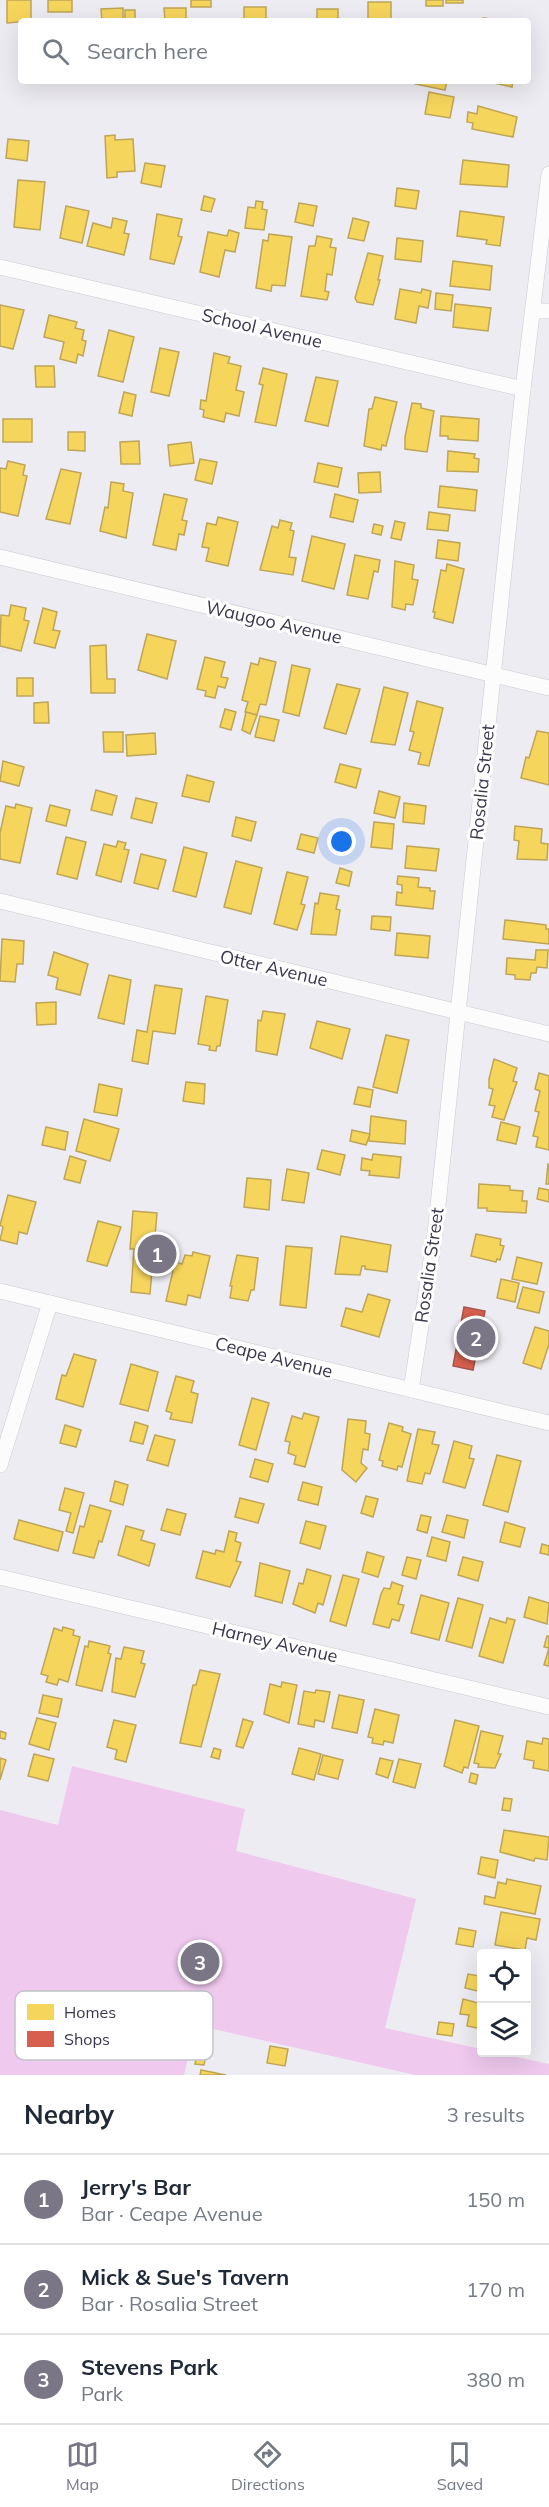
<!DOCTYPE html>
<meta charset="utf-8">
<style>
body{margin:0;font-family:Mulish,sans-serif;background:#f6f6f7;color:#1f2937}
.controls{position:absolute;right:18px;bottom:18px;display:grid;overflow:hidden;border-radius:6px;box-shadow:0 6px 24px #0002}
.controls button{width:54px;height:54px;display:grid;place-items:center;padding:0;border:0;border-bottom:2px solid #e0e1e3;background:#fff;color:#1f2937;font:30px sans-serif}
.you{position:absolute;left:342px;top:842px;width:21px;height:21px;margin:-15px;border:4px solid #fff;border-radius:50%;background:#1a73e8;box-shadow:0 0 0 9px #1a73e833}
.badge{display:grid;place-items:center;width:39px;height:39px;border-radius:50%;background:#7a7686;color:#fff;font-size:20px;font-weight:700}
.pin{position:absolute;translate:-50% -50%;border:3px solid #fff;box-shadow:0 2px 6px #0006}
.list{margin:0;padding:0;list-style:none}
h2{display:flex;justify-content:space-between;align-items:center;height:78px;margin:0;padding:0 24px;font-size:26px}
h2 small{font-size:20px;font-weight:400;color:#747a83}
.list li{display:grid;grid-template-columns:39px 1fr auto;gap:18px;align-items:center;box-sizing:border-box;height:90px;padding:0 24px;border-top:2px solid #e0e1e3}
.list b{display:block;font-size:22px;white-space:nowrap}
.list p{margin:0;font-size:20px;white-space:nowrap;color:#747a83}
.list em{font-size:20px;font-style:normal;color:#747a83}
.icon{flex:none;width:33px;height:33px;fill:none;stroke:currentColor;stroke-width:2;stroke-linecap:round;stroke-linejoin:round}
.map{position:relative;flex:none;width:549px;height:2075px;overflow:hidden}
.search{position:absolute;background:#fff;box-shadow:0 6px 24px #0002;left:18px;right:18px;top:18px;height:66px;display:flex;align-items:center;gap:15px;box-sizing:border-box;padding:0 21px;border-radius:6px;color:#747a83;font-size:22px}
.sheet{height:348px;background:#fff}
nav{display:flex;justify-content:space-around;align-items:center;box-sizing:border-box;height:84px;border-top:2px solid #e0e1e3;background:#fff;font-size:16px;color:#747a83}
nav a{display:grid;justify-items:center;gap:3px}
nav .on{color:#7a7686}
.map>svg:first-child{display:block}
.green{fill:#efc9ee}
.homes{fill:#f6d55c;stroke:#bea557;stroke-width:1.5}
.shops{fill:#d6604d;stroke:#a8534c;stroke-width:1.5}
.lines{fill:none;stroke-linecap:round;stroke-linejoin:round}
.street-casing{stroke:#cac8d0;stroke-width:16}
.street{stroke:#fcfcfd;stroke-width:15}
.labels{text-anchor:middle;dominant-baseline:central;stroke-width:6;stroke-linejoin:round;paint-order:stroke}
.street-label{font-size:18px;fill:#3b364b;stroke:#fff}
.key{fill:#fff;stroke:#c4c3c9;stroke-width:1.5}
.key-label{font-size:16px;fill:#3b364b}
</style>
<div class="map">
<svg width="549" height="2075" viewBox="0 0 549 2075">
<rect width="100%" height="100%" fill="#eeecf3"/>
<polygon class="green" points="72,1766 245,1809 236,1851 416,1899 385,2028 481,2049 482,2052 497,2053 549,2064 549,2075 415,2075 196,2025 184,2075 0,2075 0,1810 58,1825"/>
<g class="homes">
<polygon points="7,0 31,0 31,21 7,23"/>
<rect x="48" y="0" width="24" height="12"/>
<rect x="191" y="0" width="20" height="7"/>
<rect x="426" y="0" width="17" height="6"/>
<rect x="446" y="0" width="17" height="3"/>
<rect x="368" y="2" width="23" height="19"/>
<rect x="244" y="7" width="22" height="14"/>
<polygon points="123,8 123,21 102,21 101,9"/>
<polygon points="164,8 186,8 186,21 165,21"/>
<rect x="317" y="9" width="21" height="12"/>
<rect x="125" y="10" width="10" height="11"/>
<polygon points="483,18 509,21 483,21"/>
<polygon points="415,81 447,81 445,90 415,84"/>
<polygon points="485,81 513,81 512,87"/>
<polygon points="429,92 454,97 450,118 425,114"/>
<polygon points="478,106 517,117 513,137 472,129 473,123 467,122 468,112 477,114"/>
<polygon points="115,135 115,140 133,139 135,171 117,172 117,177 107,178 105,136"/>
<polygon points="8,139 29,141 27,161 6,158"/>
<polygon points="463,160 509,165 507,187 460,184"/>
<polygon points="145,163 165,166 161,187 141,183"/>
<polygon points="18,180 45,182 40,230 14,227"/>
<polygon points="397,188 419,191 416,209 395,206"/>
<polygon points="204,196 215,199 211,212 201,210"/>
<polygon points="256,201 263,202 262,209 267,210 264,230 245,228 248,207 255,208"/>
<polygon points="299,203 317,206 313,226 295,222"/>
<polygon points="66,206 89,211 82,243 60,238"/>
<polygon points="460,211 504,217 500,246 486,244 487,240 457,236"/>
<polygon points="157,214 182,219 178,236 182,237 174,264 150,259"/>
<polygon points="113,218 127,221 124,233 129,234 124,255 87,246 93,223 111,228"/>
<polygon points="353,218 369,222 364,241 348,238"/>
<polygon points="229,230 239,233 235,252 225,250 219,277 200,272 208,232 227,236"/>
<polygon points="269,234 292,237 285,286 272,285 271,291 256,288 263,240 268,241"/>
<polygon points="317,236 332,239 330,247 336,248 332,275 327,274 325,291 329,292 327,300 301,296 309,246 315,246"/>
<polygon points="397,238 423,241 421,262 395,259"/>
<polygon points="368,253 383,256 378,280 380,280 373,305 357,302 355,298"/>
<polygon points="453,261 492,266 490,290 450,286"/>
<polygon points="400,289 421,293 422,289 431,291 428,308 419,306 416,323 395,319"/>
<polygon points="436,293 453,295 451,311 435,309"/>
<polygon points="455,304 491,308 488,331 453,327"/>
<polygon points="0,305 24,310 13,349 0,346"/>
<polygon points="49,315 77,322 75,328 84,330 82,340 86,341 83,356 78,354 76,363 60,359 64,342 44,337"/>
<polygon points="109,330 134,337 123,382 98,376"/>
<polygon points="160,348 179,352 169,396 151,392"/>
<polygon points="214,353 230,357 228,363 241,366 236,390 244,392 239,416 226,413 224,422 203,417 204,410 200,409 201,400 206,401"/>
<polygon points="35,366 54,366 55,387 36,387"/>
<polygon points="263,368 287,374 276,426 255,422 263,385 259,384"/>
<polygon points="316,377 338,381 328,426 305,421"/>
<polygon points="124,392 136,395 132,416 119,413"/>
<polygon points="375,397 397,402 386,446 382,445 381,450 364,446 369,409 372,409"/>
<polygon points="412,403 421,404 421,408 434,411 427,452 405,449 405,437"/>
<polygon points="441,416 479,419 478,441 448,439 448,436 440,436"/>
<rect x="3" y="419" width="29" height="23"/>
<polygon points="68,432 85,432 85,451 68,450"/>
<polygon points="139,441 140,464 121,464 120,442"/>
<polygon points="191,442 194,463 170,466 168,445"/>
<polygon points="448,451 475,454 474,458 479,459 478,472 447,471"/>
<polygon points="200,459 217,462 212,484 195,480"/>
<polygon points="8,461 25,465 23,475 27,476 18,516 0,512 0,468 6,469"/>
<polygon points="318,463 342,468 338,487 314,482"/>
<polygon points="61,469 81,473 70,524 46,519"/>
<polygon points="380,472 381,492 359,493 358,473"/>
<polygon points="111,482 124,484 123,491 133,493 126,538 100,531 105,507 108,508"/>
<polygon points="440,486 477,490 475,511 438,507"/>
<polygon points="164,494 187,499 182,520 187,521 184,535 179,534 176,550 153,545"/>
<polygon points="335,494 358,500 353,522 330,517"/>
<polygon points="429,512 450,515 448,531 427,529"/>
<polygon points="218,517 238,522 228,566 206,561 209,548 202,547 207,523 216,525"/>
<polygon points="280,520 292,523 290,530 294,531 289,557 296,558 293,575 260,570 272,526 278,528"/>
<polygon points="395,521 405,523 401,540 391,538"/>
<polygon points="374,524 383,526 381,535 372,533"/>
<polygon points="312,536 345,544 334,589 302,581"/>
<polygon points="438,540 460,543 458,561 436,558"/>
<polygon points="355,555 380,560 378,572 374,571 368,599 347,595"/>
<polygon points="395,561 414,565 412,579 418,580 413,605 406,604 405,610 392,607"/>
<polygon points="447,564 464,569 453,623 434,618 435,612 433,612 441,570 446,571"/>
<polygon points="11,605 26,608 24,620 29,621 21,651 0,646 1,615 9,616"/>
<polygon points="43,608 57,612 53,630 60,631 55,648 34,643"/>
<polygon points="147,634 176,641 167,679 138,670"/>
<polygon points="106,645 107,679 115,679 115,693 91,693 90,646"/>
<polygon points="205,657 225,662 221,677 228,678 225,688 218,686 215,698 205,696 206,691 197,689"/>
<polygon points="260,658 276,662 266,705 260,704 257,715 245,712 248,702 242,700 251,663 258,665"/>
<polygon points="292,665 310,669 299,716 283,712"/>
<rect x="17" y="678" width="16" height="18"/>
<polygon points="337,684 360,689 346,734 324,728"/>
<polygon points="384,687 408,693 395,745 371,742"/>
<polygon points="417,701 443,708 429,766 418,764 421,753 409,750 414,732 410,731"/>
<polygon points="48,702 49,723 34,723 34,703"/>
<polygon points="225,709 236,712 231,730 220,727"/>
<polygon points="246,712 257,715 250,734 242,730"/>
<polygon points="260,716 279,720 274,741 255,737"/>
<polygon points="537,731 549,733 549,785 521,778 526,757 529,758"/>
<polygon points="103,732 123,732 123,752 104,752"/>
<polygon points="155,733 156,754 127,756 126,735"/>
<polygon points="3,761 24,767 19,786 0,781"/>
<polygon points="340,764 361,769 356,788 335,782"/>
<polygon points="187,775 214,782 209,802 182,796"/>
<polygon points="96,790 117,796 112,815 91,810"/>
<polygon points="379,791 400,797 395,818 374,813"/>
<polygon points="136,798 157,803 152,823 131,818"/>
<polygon points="404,803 426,806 424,824 403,822"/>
<polygon points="16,804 32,808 20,863 0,859 0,833 6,806 15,808"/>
<polygon points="50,805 70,810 66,826 46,821"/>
<polygon points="236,817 256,822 251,841 232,836"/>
<polygon points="374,822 394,824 392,849 371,847"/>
<polygon points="515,826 542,829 541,843 548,844 547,860 517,859 519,841 514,840"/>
<polygon points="301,834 318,838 314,853 297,849"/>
<polygon points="66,837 86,842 77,879 57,874"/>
<polygon points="118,841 126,843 124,849 129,850 121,882 96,875 104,844 116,847"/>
<polygon points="407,846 439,849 436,871 405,868"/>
<polygon points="184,847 207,853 196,897 173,891"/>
<polygon points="141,854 166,860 158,889 134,883"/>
<polygon points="236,861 262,868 251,914 224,907"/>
<polygon points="340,868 352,872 349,886 336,883"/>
<polygon points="287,872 308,877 301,904 305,905 297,930 274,924"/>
<polygon points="398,876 419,878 418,887 430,888 430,891 435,891 433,909 396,905 397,892 402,893 402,885 397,884"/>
<polygon points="320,893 339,896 336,909 340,910 336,935 311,934 315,903 318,904"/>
<polygon points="372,916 391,917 390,931 371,929"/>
<polygon points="505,920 546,925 546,929 549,929 549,944 503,939"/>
<polygon points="397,933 430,936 428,958 395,955"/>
<polygon points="2,939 24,941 23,964 17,964 15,982 0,981"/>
<polygon points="536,950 548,950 547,968 537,967 536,973 531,973 530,980 515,979 515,975 506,974 507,958 535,960"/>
<polygon points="54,952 88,964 80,995 56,989 58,978 48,975"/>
<polygon points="109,975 131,980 124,1024 98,1018"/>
<polygon points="155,985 182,989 175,1034 153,1031 148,1064 132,1061 137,1030 147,1032"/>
<polygon points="206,996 228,1000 220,1046 217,1046 216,1051 209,1050 210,1046 198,1044"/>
<polygon points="56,1002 56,1024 37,1025 36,1003"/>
<polygon points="263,1011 285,1014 277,1055 256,1051 258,1020 261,1021"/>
<polygon points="317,1021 350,1029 342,1059 310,1048"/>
<polygon points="386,1035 409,1040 397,1093 373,1087"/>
<polygon points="494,1059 517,1068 513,1081 517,1082 504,1120 492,1117 495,1106 489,1105 493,1089 489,1088 489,1079"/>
<polygon points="539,1073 549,1076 549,1150 536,1147 538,1137 533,1136 539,1112 535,1111 540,1091 535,1089"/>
<polygon points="186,1082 205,1084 204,1104 183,1101"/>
<polygon points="99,1084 122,1089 117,1116 94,1112"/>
<polygon points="358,1087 373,1090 370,1107 354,1104"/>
<polygon points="371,1116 406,1121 405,1144 369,1141"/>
<polygon points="84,1119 119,1129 110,1161 76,1151"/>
<polygon points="501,1122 520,1127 516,1144 497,1140"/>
<polygon points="46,1127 68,1132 65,1150 42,1145"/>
<polygon points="352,1130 370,1134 366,1145 350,1141"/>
<polygon points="322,1150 345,1155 340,1175 317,1169"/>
<polygon points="373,1154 401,1157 399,1178 369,1175 370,1171 361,1170 362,1158 372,1160"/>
<polygon points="70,1156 86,1161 80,1183 64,1179"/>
<polygon points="548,1164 549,1164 549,1184 546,1184"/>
<polygon points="287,1169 309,1173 304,1203 282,1200"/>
<polygon points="247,1178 271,1180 269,1210 244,1207"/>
<polygon points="479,1184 510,1186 510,1190 523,1191 522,1201 527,1201 526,1213 487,1211 487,1208 478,1208"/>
<polygon points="539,1188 549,1190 549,1202 537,1199"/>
<polygon points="8,1195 36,1202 27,1234 19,1232 17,1244 0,1240 3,1227 0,1225"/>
<polygon points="133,1211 157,1213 150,1294 131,1292 134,1249 130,1249"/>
<polygon points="98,1221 121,1227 107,1266 87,1261"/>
<polygon points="476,1234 501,1239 500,1245 504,1246 500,1260 497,1259 496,1262 471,1256"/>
<polygon points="341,1236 391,1245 387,1272 365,1269 365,1266 362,1266 360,1275 335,1274"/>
<polygon points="286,1246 312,1248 306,1308 280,1305"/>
<polygon points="193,1252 210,1256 200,1298 188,1295 186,1305 166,1301 175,1262 182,1264 185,1255 192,1256"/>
<polygon points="237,1255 258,1258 254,1290 251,1290 248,1301 230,1298 232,1286 230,1286"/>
<polygon points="517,1257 542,1263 537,1284 512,1279"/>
<polygon points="501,1279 519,1283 515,1302 497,1298"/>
<polygon points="523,1287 544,1292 539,1313 517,1308"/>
<polygon points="368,1294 390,1300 379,1337 341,1326 346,1308 362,1312"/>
<polygon points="535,1327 549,1331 549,1344 541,1369 523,1363"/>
<polygon points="74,1354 96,1360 83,1407 56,1399 62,1375 66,1376"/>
<polygon points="131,1364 158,1372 148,1411 120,1404"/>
<polygon points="176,1376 194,1381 191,1392 198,1394 192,1423 170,1419 172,1413 166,1411"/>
<polygon points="252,1398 269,1403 256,1450 239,1445"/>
<polygon points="304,1413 319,1417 305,1467 294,1464 296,1456 288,1453 290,1442 285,1441 292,1416 302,1419"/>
<polygon points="348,1419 366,1421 365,1433 370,1434 368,1450 363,1449 361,1463 367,1468 356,1482 342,1470"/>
<polygon points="135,1422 148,1426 143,1444 130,1441"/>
<polygon points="389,1423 403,1427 402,1431 411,1434 402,1467 398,1466 397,1470 382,1466 383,1461 379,1460"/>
<polygon points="65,1425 81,1430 76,1447 60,1443"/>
<polygon points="418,1429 435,1432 432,1444 439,1445 430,1474 425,1473 422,1484 407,1481"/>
<polygon points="155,1435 175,1440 168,1466 147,1460"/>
<polygon points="454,1441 472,1446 469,1458 474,1459 465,1488 443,1482"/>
<polygon points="497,1455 521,1461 508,1512 483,1505"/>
<polygon points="255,1459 273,1464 268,1482 250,1477"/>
<polygon points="115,1481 128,1485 123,1505 110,1501"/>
<polygon points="303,1482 322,1487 318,1505 298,1500"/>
<polygon points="65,1488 84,1493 73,1533 66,1531 71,1513 59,1510"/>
<polygon points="366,1496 378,1499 373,1517 361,1513"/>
<polygon points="240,1498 264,1504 258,1523 235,1517"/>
<polygon points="90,1505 111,1511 102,1542 99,1541 94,1558 73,1553 80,1526 84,1527"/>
<polygon points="167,1509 186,1514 180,1535 161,1530"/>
<polygon points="421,1515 431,1517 427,1533 417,1530"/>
<polygon points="447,1515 468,1520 464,1538 442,1532"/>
<polygon points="19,1520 63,1532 58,1551 14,1539"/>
<polygon points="306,1521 326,1526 320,1549 300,1543"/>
<polygon points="505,1522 525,1528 520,1547 500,1542"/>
<polygon points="126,1526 144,1531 141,1540 155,1544 149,1566 118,1555"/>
<polygon points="229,1531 237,1533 235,1541 241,1543 236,1561 241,1562 230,1587 196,1578 203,1551 215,1554 216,1550 224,1552"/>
<polygon points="432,1537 450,1542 446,1561 427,1556"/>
<polygon points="542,1544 549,1546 549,1555 540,1553"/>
<polygon points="367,1552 384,1557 378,1577 362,1572"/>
<polygon points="407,1557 421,1560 416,1579 402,1575"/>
<polygon points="463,1557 483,1562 478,1581 458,1575"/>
<polygon points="260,1563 290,1571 282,1603 255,1596"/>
<polygon points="307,1569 331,1576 323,1605 318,1603 315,1613 293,1604 299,1583 303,1584"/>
<polygon points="343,1575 359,1579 346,1626 330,1621"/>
<polygon points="392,1582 403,1586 398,1604 404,1605 399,1621 392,1619 389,1628 373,1624 381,1594 384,1588 390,1589"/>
<polygon points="421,1595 449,1603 439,1640 411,1633"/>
<polygon points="529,1597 549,1603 547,1624 524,1617"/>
<polygon points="458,1598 483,1605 472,1648 446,1641"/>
<polygon points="490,1618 506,1623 507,1618 515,1620 503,1663 479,1656"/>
<polygon points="63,1627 74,1630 73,1635 80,1637 68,1682 59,1679 57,1685 46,1682 48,1676 41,1674 54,1628 62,1631"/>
<polygon points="547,1636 549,1636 549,1666 544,1665 549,1648 544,1647"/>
<polygon points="89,1641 110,1646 108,1653 111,1654 102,1691 76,1685 85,1646 88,1647"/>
<polygon points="124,1647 144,1651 141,1663 145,1664 135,1697 112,1692 116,1658 121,1659"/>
<polygon points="200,1670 220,1674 201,1747 180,1743 193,1685 196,1685"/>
<polygon points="282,1682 297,1685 289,1723 264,1714 270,1684 281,1687"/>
<polygon points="316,1690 330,1692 324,1722 315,1720 314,1727 298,1724 304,1691 315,1693"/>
<polygon points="43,1695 62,1699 58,1717 39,1713"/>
<polygon points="339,1695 364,1700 357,1733 332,1728"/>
<polygon points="375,1709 399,1715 393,1743 384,1741 383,1745 372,1743 373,1738 368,1737"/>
<polygon points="37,1718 56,1723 49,1750 29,1744"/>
<polygon points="243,1719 253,1722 243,1748 236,1746"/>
<polygon points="114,1720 136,1725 126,1762 115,1759 117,1750 107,1747"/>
<polygon points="455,1720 479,1726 468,1768 464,1767 462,1773 444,1766"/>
<polygon points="0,1731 6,1733 5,1739 0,1738"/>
<polygon points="481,1731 503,1736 498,1754 501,1754 495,1768 478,1767 479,1764 474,1763"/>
<polygon points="543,1738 549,1739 549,1771 533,1768 534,1761 524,1759 527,1741 542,1744"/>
<polygon points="214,1748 221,1750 219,1759 211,1757"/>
<polygon points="299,1748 321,1754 314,1780 292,1774"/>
<polygon points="34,1754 54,1759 48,1781 28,1776"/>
<polygon points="323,1755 343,1760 338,1779 318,1774"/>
<polygon points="0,1758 6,1760 0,1780"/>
<polygon points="380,1758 393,1761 388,1778 376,1774"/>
<polygon points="399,1759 421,1764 415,1788 393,1782"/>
<polygon points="471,1773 478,1775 476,1784 469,1782"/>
<polygon points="504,1798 512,1799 510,1811 502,1810"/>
<polygon points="504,1830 549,1837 547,1860 535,1858 534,1861 500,1852"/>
<polygon points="481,1857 498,1860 495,1878 478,1874"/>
<polygon points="507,1879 541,1886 535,1914 484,1904 485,1896 495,1898 498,1882 506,1884"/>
<polygon points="501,1912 540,1919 536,1940 527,1938 525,1950 495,1945"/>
<polygon points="459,1928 476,1931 473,1947 456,1944"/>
<polygon points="481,1968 482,1992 465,1988 468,1974 479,1976"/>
<polygon points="463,1999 482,2004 482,2029 467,2026 469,2015 460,2014"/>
<polygon points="439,2022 454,2024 452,2036 437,2034"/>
<polygon points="270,2046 288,2049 285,2066 267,2063"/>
<polygon points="198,2049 207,2050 204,2065 195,2064"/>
<polygon points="201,2070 226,2075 200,2075"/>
</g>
<polygon class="shops" points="464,1307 485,1311 473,1370 453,1366"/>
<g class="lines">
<defs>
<g id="street">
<polyline points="0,267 523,389"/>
<polyline points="534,311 549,311"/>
<polyline points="0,557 549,688"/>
<polyline points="0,901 549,1034"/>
<polyline points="0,1291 549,1423"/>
<polyline points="411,1390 435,1234 523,389 549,174"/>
<polyline points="0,1465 50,1303"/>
<polyline points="0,1577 549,1707"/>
</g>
</defs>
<use href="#street" class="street-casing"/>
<use href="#street" class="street"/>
</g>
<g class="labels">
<g class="street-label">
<text transform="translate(262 328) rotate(13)">School Avenue</text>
<text transform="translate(274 622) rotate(13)">Waugoo Avenue</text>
<text transform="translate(482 782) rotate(-84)">Rosalia Street</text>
<text transform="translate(274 968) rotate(13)">Otter Avenue</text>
<text transform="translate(429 1265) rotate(-82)">Rosalia Street</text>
<text transform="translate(274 1357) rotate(14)">Ceape Avenue</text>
<text transform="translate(275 1642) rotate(13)">Harney Avenue</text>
</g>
</g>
<rect x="15" y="1991" width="198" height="69" rx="9" class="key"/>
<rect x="27" y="2004" width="27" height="16" fill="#f6d55c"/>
<rect x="27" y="2031" width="27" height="16" fill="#d6604d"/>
<g class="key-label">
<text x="64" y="2018">Homes</text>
<text x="64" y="2045">Shops</text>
</g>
</svg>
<div class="controls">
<button><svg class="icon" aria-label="locate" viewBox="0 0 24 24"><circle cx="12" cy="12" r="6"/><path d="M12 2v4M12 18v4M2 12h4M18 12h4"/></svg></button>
<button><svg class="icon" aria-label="layers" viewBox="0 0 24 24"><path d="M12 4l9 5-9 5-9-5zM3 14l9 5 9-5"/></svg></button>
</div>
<div class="you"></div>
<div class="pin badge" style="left:157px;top:1254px">1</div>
<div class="pin badge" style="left:476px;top:1338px">2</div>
<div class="pin badge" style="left:200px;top:1962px">3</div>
<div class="search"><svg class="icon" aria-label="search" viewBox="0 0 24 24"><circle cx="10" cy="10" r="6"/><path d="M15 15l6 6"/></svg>Search here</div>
</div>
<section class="sheet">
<h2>Nearby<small>3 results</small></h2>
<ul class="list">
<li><span class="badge">1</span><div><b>Jerry's Bar</b><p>Bar · Ceape Avenue</p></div><em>150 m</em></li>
<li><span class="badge">2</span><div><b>Mick &amp; Sue's Tavern</b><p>Bar · Rosalia Street</p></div><em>170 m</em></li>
<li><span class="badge">3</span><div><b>Stevens Park</b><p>Park</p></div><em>380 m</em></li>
</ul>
</section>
<nav>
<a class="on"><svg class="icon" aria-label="map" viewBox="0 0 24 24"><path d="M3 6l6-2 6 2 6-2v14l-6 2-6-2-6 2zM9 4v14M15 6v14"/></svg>Map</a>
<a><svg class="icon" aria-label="directions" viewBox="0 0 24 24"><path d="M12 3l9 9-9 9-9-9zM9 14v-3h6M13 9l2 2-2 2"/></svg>Directions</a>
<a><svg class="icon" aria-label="saved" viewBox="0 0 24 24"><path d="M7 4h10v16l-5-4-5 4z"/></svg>Saved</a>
</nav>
